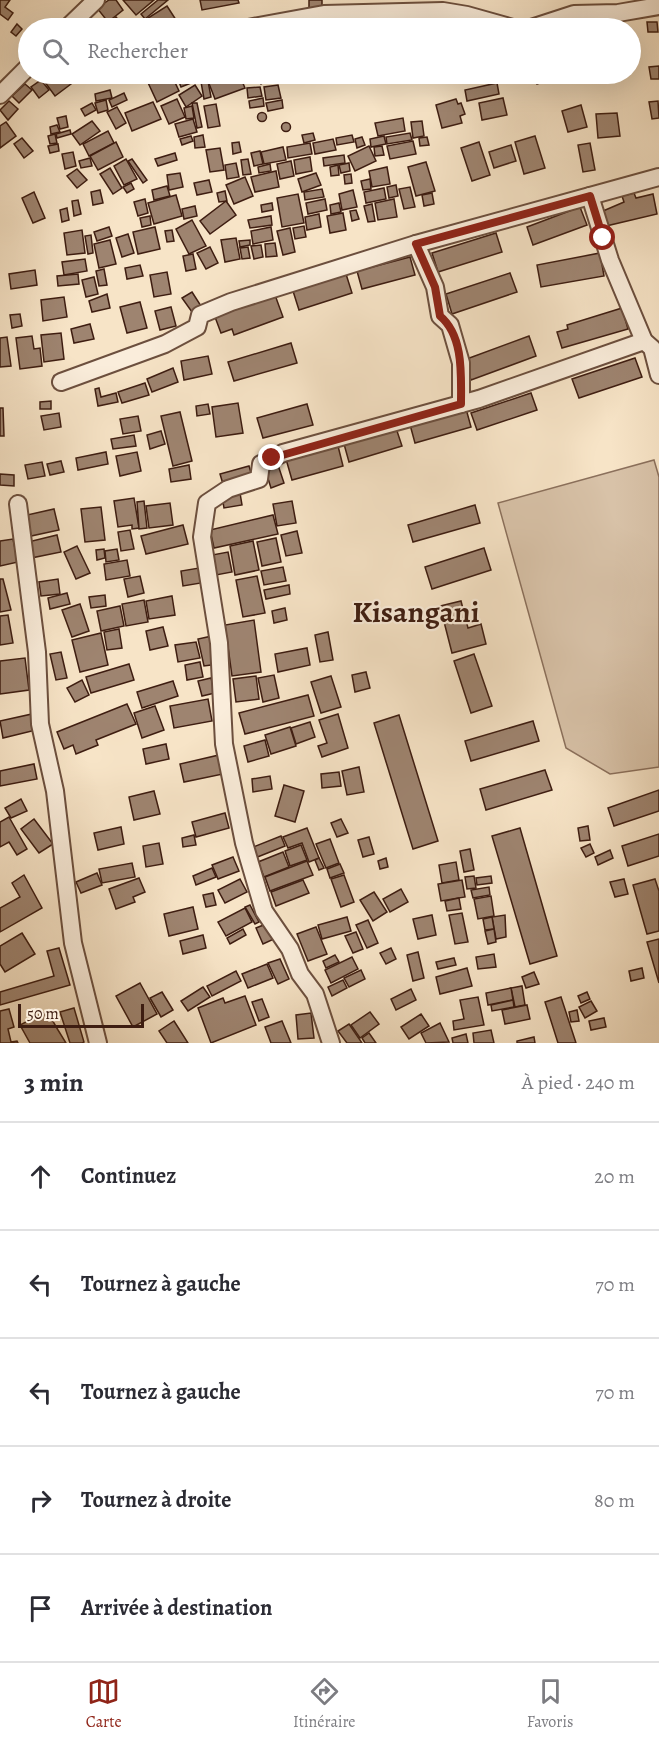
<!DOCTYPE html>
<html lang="fr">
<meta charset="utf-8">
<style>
body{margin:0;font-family:Alegreya,serif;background:#f2f2f3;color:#2b2b33}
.scale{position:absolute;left:18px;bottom:15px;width:126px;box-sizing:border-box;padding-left:6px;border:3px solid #3e1d11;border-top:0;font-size:16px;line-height:21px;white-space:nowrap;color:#3e1d11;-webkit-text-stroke:4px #faeddb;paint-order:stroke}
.stop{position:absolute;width:18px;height:18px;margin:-14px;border:4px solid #8f2418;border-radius:50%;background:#fff}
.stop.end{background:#8f2418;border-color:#fff;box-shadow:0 2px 6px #0008}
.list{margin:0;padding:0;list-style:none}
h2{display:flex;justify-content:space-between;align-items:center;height:78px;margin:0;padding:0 24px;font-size:26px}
h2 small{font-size:20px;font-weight:400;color:#7c7c81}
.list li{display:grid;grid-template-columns:39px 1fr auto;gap:18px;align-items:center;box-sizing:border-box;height:108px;padding:0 24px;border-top:2px solid #e1e1e2}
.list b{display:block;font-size:22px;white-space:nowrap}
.list em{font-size:20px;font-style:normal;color:#7c7c81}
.icon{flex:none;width:33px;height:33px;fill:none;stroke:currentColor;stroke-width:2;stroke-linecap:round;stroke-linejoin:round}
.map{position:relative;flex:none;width:659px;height:1043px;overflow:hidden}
.search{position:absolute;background:#fff;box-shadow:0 6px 24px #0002;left:18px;right:18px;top:18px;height:66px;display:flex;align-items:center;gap:15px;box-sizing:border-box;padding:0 21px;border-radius:33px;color:#7c7c81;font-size:22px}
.sheet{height:618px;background:#fff}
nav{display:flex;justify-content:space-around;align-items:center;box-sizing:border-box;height:84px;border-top:2px solid #e1e1e2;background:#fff;font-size:16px;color:#7c7c81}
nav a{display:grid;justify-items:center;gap:3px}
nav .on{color:#8f2418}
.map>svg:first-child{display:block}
.green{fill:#d8c2a8;stroke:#8b705c;stroke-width:1.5}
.building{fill:#9e8470;stroke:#3e1d11;stroke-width:1.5}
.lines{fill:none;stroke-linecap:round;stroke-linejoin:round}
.minor-casing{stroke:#6c4f3e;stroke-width:20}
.minor{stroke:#faeddb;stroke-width:16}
.route{stroke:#8f2418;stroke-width:8}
.labels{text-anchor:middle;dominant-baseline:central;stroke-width:4.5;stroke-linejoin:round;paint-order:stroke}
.town-label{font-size:30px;font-weight:bold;fill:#3e1d11;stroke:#faeddb}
</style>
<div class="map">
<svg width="659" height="1043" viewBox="0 0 659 1043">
<rect width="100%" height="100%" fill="#f7e4c7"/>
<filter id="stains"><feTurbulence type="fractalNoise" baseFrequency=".00333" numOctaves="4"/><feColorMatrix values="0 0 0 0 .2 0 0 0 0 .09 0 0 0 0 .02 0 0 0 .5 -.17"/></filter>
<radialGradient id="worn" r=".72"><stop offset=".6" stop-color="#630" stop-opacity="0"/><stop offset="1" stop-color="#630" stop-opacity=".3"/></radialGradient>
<polygon class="green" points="654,460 659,477 659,767 610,774 566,748 498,503"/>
<g class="building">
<polygon points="0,0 10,0 5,7 13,13 8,20 0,14"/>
<polygon points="109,0 116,0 123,10 108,22 97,8"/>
<polygon points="123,0 154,0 136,15"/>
<polygon points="158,0 168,0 145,19 141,14"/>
<polygon points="200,0 238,0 239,3 202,10"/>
<rect x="309" y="0" width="13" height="9"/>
<polygon points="167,6 178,23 169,28 139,28 137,25"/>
<polygon points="356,14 358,24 328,28 327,19"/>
<polygon points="323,16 325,28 312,28 311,18"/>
<polygon points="116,17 125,28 115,28 110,22"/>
<polygon points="98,19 103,26 100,28 86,28"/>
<polygon points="382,21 385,28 357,28"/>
<polygon points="647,22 657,22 658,32 648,32"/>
<polygon points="17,24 22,29 16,36 11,32"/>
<polygon points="659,66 659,79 651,79 649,67"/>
<polygon points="39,74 82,74 83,75 55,96"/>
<polygon points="144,74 171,74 179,91 157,102"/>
<polygon points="176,74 193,74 196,81 181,87"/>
<polygon points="227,74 239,74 245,88 215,99 208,81"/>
<polygon points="256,74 276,74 277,75 261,84"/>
<polygon points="534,74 553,74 545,76 546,81 537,84"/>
<polygon points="41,80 49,90 39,98 31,87"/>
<polygon points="208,81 211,97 204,99 201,82"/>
<polygon points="497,83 499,94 467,101 465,90"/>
<polygon points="25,84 32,90 19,103 12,96"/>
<polygon points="195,85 202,96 186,107 179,95"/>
<polygon points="278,85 281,98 266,100 264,87"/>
<polygon points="260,87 262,96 248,98 247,88"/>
<polygon points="110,90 112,98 96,101 95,94"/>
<polygon points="124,93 127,100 112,107 109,100"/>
<polygon points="263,98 264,106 250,108 249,101"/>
<polygon points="503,98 507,115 482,120 479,103"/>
<polygon points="177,99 185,117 169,124 161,106"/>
<polygon points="456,99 458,104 461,103 465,114 460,116 462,123 442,128 436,105"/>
<polygon points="106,100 108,110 98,113 95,103"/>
<polygon points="282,100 283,108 268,111 266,103"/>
<polygon points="9,101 18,109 8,120 0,110"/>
<polygon points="658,101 659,118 652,119 649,102"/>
<polygon points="153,102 161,119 132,131 125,113"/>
<polygon points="92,103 96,110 85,116 81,109"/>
<polygon points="192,103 197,103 202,127 197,128"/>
<polygon points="216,104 220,126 208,128 204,106"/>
<polygon points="581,105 587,127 568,132 562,111"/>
<polygon points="192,106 194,118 186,119 184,108"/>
<polygon points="117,107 126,123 116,129 107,112"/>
<circle cx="262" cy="117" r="4.5"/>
<polygon points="617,113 620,136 598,138 596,114"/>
<polygon points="66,116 68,127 60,129 57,118"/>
<polygon points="403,118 405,131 378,136 375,123"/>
<polygon points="193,119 197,132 179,137 175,124"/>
<polygon points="92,121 100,131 80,145 72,134"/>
<polygon points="422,121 424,136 413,138 411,122"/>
<polygon points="6,122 16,136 0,148 0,126"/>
<circle cx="286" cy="127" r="4.5"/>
<polygon points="57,125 60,132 51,134 50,127"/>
<polygon points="70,130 71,134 57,138 56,134"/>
<polygon points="108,131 114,143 89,156 83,144"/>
<polygon points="313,133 315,140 304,143 302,135"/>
<polygon points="410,133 412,140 387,144 386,137"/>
<polygon points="55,134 57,143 50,144 48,136"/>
<polygon points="203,135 205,147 195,148 194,137"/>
<polygon points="352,135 354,142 337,145 336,138"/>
<polygon points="191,136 193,141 182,145 180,139"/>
<polygon points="384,136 386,144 371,147 370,139"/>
<polygon points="535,136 545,168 524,174 515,142"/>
<polygon points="362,137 365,145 357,148 355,139"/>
<polygon points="427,137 429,145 420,146 419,138"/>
<polygon points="22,138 33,151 24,158 14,144"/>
<polygon points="333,139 336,150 315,154 313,143"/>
<polygon points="413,141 416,154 390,159 387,146"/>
<polygon points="116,142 123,157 98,170 90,156"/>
<polygon points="239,142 241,152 233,154 232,143"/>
<polygon points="479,142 490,175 472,181 461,148"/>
<polygon points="310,143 312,154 288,158 287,147"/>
<polygon points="590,143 595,170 583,172 578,145"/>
<polygon points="58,144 59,151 50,153 48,146"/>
<polygon points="511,145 516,161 494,168 489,152"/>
<polygon points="369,146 376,161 355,171 348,156"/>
<polygon points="382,146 384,155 375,156 374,147"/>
<polygon points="283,147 286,160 264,164 261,152"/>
<polygon points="220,148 224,170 210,172 206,150"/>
<polygon points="260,151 263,164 254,166 251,153"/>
<polygon points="73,152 76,166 65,169 62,154"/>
<polygon points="175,153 177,160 158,166 155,159"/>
<polygon points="344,155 345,163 324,166 323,158"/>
<polygon points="310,157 312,171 296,174 294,160"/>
<polygon points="90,158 92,166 81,168 79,161"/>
<polygon points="126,159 137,179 124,185 114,166"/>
<polygon points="132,159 147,180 143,183 128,161"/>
<polygon points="248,159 251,174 243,175 241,160"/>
<polygon points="291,161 294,176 280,179 277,164"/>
<polygon points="426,162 435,191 416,196 408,167"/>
<polygon points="236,163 239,177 227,179 225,165"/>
<polygon points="349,163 350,171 341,173 339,165"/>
<polygon points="270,164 271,171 259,173 258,167"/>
<polygon points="338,165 339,175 331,176 330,167"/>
<polygon points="387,167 390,184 372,187 369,171"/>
<polygon points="110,168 122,188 113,194 100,174"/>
<polygon points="77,169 87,180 77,188 67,176"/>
<polygon points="276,171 279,187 255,192 251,177"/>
<polygon points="180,173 183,187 169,190 167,175"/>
<polygon points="316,173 321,185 302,192 298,179"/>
<polygon points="351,174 352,183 345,184 344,175"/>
<polygon points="245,177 253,196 234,204 226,185"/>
<polygon points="370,179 371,189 363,190 361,181"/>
<polygon points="209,180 212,192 197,195 194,183"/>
<polygon points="131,183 134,189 127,193 123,187"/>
<polygon points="396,185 398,196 389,198 387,187"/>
<polygon points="167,186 170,196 154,200 152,190"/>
<polygon points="410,187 415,207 404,209 399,189"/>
<polygon points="384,188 386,199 366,203 364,192"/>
<polygon points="322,189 324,197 305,200 304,192"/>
<polygon points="100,190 103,203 93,205 91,192"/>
<polygon points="353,190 357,207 342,210 339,194"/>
<polygon points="225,191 227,201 219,202 217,193"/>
<polygon points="34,192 45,218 33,223 22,198"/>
<polygon points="432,193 434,204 424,206 422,195"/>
<polygon points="634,193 636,198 653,194 657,214 606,226 603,211 624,202 622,196"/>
<polygon points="298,194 304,223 282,227 277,198"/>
<polygon points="176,195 182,216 154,224 148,203"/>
<polygon points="145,199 148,213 138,216 134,202"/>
<polygon points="325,199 327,210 308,214 306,203"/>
<polygon points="394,199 397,217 378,220 375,203"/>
<polygon points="78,200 81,214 74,216 72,201"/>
<polygon points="226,201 236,215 210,234 200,221"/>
<polygon points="272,203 273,210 262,212 261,205"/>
<polygon points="339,203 341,212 331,214 330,205"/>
<polygon points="372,204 375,221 368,222 364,206"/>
<polygon points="195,206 197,216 184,219 182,209"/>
<polygon points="580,207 587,225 533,245 527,227"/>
<polygon points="67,208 69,220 62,222 60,210"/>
<polygon points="356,210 359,219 352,221 350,211"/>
<polygon points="343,213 346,230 330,233 327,216"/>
<polygon points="319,214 321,227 307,230 305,217"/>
<polygon points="150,216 151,225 142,227 140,218"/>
<polygon points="271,216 272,225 250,228 248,220"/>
<polygon points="192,220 206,246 189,254 176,229"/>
<polygon points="304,226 306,237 295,239 293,228"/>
<polygon points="109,227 112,236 97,241 94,232"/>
<polygon points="155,227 160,249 138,254 133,232"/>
<polygon points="271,227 273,240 253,244 251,231"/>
<polygon points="290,228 295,252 283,255 277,231"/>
<polygon points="82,230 85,253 67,255 64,233"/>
<polygon points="172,230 174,241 167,242 165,231"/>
<polygon points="496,233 502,252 438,272 432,253"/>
<polygon points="128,234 134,253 122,257 116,238"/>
<polygon points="91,235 93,253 88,254 85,236"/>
<polygon points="236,238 240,259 225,262 221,240"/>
<polygon points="110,240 116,264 99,268 94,244"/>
<polygon points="250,240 250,245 240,247 239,241"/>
<polygon points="275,243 277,256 266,257 265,244"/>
<polygon points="261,245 263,257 254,259 251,246"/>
<polygon points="210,247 218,263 206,269 197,253"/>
<polygon points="248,247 250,258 242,259 240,248"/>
<polygon points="600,253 604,276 541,287 537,265"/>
<polygon points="193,254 196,269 186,271 183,256"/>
<polygon points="410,257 415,275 362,289 357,271"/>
<polygon points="85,259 87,271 64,275 62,262"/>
<polygon points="140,265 143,276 127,279 125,268"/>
<polygon points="104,269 107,285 99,286 96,271"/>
<polygon points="35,270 37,285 11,289 9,274"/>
<polygon points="167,272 171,294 154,297 150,275"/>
<polygon points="510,273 517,292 452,314 446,294"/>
<polygon points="78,274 79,284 58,286 57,276"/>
<polygon points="346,274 352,293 299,310 293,291"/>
<polygon points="94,277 98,294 86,297 82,280"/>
<polygon points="192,292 201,306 192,312 182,298"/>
<polygon points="107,294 110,308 92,312 89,301"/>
<polygon points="275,295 283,317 234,335 232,329 221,333 215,317"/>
<polygon points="64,297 67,317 43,321 41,300"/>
<polygon points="140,302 147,328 127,333 120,307"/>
<polygon points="171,307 176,326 160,330 155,311"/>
<polygon points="622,308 628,329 562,348 557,332 568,329 567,325"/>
<polygon points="20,314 22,326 12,328 10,315"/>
<polygon points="90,324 94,339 74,343 71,329"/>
<polygon points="61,333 64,359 44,362 41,335"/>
<polygon points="32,336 34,349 40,348 42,366 20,369 16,338"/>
<polygon points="529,336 536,356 471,380 464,360"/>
<polygon points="7,337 11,366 0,367 0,338"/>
<polygon points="291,343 297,363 234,381 228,362"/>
<polygon points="208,356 212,374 184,380 181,361"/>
<polygon points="635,358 642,377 579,398 572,379"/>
<polygon points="173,368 178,382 152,392 147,379"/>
<polygon points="145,383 149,395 122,403 118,392"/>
<polygon points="99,388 101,397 116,393 118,402 98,406 95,389"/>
<polygon points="531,393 537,410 477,430 471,413"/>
<polygon points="51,401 51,409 40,409 40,402"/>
<polygon points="238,403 243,433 216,437 212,407"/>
<polygon points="208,404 210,414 197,416 196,406"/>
<polygon points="307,404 313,425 263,438 257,418"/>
<polygon points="465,405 471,427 415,443 409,421"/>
<polygon points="0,408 3,408 4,436 0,436"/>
<polygon points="180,412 192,461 173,466 161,416"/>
<polygon points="59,413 61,427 44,430 41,416"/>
<polygon points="138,416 141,431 123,434 120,419"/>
<polygon points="396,428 402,446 349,462 344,444"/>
<polygon points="161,431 165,444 150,449 147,435"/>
<polygon points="134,435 136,446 113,449 111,439"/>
<polygon points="338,446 343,466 292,480 286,459"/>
<polygon points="106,452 108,464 78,470 76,458"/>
<polygon points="137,452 141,471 120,476 116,456"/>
<polygon points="61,461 64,472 50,475 47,464"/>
<polygon points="42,462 45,476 28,479 25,465"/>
<polygon points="189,465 191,479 171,482 169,469"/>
<polygon points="278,465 284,483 271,488 265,469"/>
<polygon points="249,466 252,476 223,484 220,474"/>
<polygon points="0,474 14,475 14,486 0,485"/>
<polygon points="240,493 242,505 224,508 222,496"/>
<polygon points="134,498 139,528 132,529 132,525 118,527 114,501"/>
<polygon points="144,501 147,528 139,529 137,502"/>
<polygon points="292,501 296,523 277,526 273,504"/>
<polygon points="170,503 173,525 149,528 146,506"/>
<polygon points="475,505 480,523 413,542 408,525"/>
<polygon points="101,507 105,540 85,542 81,509"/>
<polygon points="54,509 59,530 31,536 27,515"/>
<polygon points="273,515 278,534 214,548 210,530"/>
<polygon points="183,525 188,544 146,554 141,536"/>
<polygon points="130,530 134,549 121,551 118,532"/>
<polygon points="297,531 302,553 286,556 281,535"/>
<polygon points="57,535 61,552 31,558 28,542"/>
<polygon points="276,538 281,562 262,566 257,542"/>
<polygon points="13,539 18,562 0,566 0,541"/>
<polygon points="253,541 259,570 235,575 230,546"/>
<polygon points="77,546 90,573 76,579 64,552"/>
<polygon points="484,548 491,570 432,589 425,567"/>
<polygon points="104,549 105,558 97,560 96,550"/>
<polygon points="117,549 119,560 106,562 105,551"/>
<polygon points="228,552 232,572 216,575 212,555"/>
<polygon points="127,560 130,576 106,580 104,564"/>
<polygon points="283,567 286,581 264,585 261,571"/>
<polygon points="199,568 201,583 183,586 181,571"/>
<polygon points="140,576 144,593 128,597 124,579"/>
<polygon points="257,576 265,613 243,617 236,580"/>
<polygon points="0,579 3,579 11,610 0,612"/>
<polygon points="58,579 60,594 41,596 39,582"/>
<polygon points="289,585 290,594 266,599 264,590"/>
<polygon points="67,593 70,604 50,609 48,598"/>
<polygon points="105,595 106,606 91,608 89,597"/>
<polygon points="172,596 175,615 149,619 146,601"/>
<polygon points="144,600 148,622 126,626 122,604"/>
<polygon points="461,601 468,628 481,624 486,644 452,653 440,606"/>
<polygon points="80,604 89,631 72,637 62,610"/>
<polygon points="120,606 124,626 101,631 97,611"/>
<polygon points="285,608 287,620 274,623 272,611"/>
<polygon points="8,615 13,643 0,645 0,616"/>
<polygon points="254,620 261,672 232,676 225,625"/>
<polygon points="163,627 168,646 150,650 146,631"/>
<polygon points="119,629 122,648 107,650 104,632"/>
<polygon points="328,632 333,660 320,662 315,635"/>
<polygon points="101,633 108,665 80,672 72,640"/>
<polygon points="212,636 218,664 204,666 198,639"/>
<polygon points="196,642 200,658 178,662 175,645"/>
<polygon points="307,648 310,665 278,672 275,654"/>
<polygon points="61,652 67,678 56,680 50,654"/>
<polygon points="474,654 492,706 471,713 454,661"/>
<polygon points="25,658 29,690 0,694 0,661"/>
<polygon points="200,662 203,677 187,680 185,665"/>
<polygon points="129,664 134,680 91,693 86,677"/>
<polygon points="366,672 370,688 355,692 352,675"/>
<polygon points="274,675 279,698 263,702 258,678"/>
<polygon points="256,676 259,699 236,702 233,679"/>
<polygon points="331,676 341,707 321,713 311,682"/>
<polygon points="211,678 215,693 202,696 198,681"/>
<polygon points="82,680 89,695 75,702 67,688"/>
<polygon points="173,681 178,696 142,708 137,692"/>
<polygon points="308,695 314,716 245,734 239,713"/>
<polygon points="208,699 212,721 174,728 170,706"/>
<polygon points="127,704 136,724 96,740 98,745 76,754 73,745 64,749 57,732"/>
<polygon points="155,706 164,730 142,738 134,713"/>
<polygon points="32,714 36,730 3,738 0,721"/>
<polygon points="338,714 348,748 322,757 318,746 327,743 319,720"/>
<polygon points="399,715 438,841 413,849 374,723"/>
<polygon points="533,721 539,741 471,761 465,741"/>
<polygon points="310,722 315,737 296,744 291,728"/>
<polygon points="290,727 296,746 271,754 265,735"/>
<polygon points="265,740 269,756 248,762 244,746"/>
<polygon points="166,744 169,759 146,764 143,749"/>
<polygon points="219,755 223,774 184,782 180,764"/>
<polygon points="34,764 37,779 0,786 0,771"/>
<polygon points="359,767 364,792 347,795 342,771"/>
<polygon points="545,770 552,790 486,810 480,789"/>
<polygon points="339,772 341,786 322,788 321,774"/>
<polygon points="270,776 272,789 253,792 252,779"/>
<polygon points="284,785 304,791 295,822 275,816"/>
<polygon points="659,790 659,811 614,826 608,808"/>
<polygon points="154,791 160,814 134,820 129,797"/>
<polygon points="21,799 27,811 11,818 5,808"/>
<polygon points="225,813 229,828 196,837 192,822"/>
<polygon points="9,817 27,849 17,855 9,842 0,847 0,822"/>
<polygon points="34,819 53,844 39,853 21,829"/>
<polygon points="341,819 348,833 337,837 331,823"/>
<polygon points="588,826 590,840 580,841 578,828"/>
<polygon points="121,827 124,844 98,850 94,833"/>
<polygon points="307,828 319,858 309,862 302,843 288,848 283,837"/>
<polygon points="520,828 557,956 530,964 492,836"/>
<polygon points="659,834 659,856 628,866 622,846"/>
<polygon points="194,835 196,845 183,847 182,838"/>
<polygon points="281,836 285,846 255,858 251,848"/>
<polygon points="369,837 374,854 363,857 358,840"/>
<polygon points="330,839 339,863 326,868 316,844"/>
<polygon points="159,843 163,864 146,867 143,846"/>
<polygon points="590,844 594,853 586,857 581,848"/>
<polygon points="301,845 307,860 290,866 285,851"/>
<polygon points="470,849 474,870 464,872 460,851"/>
<polygon points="610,850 613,858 598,865 595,857"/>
<polygon points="283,852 289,867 264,877 258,862"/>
<polygon points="233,857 239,871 218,879 212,865"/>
<polygon points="319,858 324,868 319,870 315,860"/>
<polygon points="386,858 388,867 380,869 378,861"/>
<polygon points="307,861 313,875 270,891 265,877"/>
<polygon points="456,862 459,880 442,883 439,865"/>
<polygon points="132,863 135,877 102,883 99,869"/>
<polygon points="340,864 344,873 330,878 327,869"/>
<polygon points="212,868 216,877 196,885 193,876"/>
<polygon points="97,873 102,885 81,893 76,882"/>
<polygon points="24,875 42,908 0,932 0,908 20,897 12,883"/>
<polygon points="344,875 354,902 341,907 331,879"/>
<polygon points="474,876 476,888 467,889 465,877"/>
<polygon points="491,876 492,883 477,885 476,878"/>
<polygon points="139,878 145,892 133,897 135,902 116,909 109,889"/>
<polygon points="240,879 247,892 225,903 218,890"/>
<polygon points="624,879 628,894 615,897 610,882"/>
<polygon points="655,879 659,891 659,931 647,934 633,885"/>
<polygon points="303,880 309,893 276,906 271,892"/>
<polygon points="462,880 465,897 441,901 438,884"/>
<polygon points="489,887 490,895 473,898 471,890"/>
<polygon points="401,889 408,902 390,912 383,899"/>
<polygon points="374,892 387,912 373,921 360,900"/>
<polygon points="213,893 216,905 206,907 203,895"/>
<polygon points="491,896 494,916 478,919 474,899"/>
<polygon points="459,898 461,909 447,911 445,901"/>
<polygon points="250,905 259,922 255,924 245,907"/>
<polygon points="193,907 198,929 169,936 164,914"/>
<polygon points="245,908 252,922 226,936 218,922"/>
<polygon points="462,913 468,942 455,944 449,915"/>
<polygon points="432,915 436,935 418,939 413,919"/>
<polygon points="505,915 506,937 496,939 492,917"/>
<polygon points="347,917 351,931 322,939 318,925"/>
<polygon points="492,917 494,929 485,930 483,919"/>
<polygon points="368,920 378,943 367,948 356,925"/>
<polygon points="266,924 274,939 263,944 256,928"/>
<polygon points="316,927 327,954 308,961 297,934"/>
<polygon points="243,929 246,935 230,944 227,938"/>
<polygon points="494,929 496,942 488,944 485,931"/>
<polygon points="356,932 363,949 353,953 345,936"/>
<polygon points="22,933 35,954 5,972 0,964 0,946"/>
<polygon points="203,935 206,948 183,954 180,941"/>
<polygon points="659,939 659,983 647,942"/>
<polygon points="59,948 70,985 0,1005 0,992 54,976 47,951"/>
<polygon points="391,948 396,959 386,964 380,953"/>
<polygon points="418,952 424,978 413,981 407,955"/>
<polygon points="494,954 496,967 478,969 476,957"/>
<polygon points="335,955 339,962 326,968 323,961"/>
<polygon points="352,957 358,969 331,983 325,970"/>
<polygon points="454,958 456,965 438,969 436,962"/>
<polygon points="280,959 289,979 278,984 268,963"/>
<polygon points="267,964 273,978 248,988 242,974"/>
<polygon points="467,968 472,986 440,994 436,977"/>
<polygon points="642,968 644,978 631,981 629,971"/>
<polygon points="361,970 365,979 349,987 344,978"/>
<polygon points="236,971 241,981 212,996 207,986"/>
<polygon points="534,972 539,984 526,988 522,977"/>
<polygon points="343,980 347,988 332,996 328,987"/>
<polygon points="140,983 157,1014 133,1027 116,996"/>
<polygon points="522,986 525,1005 515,1007 511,988"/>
<polygon points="203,987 210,997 188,1011 181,1001"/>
<polygon points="511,988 513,1000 488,1005 486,993"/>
<polygon points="411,989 416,1000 396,1010 391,999"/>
<polygon points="162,992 173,1010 161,1017 150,998"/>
<polygon points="587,992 590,999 581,1003 578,996"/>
<polygon points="245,996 256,1025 211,1043 198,1008 223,998 225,1003"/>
<polygon points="478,997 484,1025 454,1030 453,1021 464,1019 460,1000"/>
<polygon points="561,997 576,1043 558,1043 545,1002"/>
<polygon points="262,999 269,1017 259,1021 252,1002"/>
<polygon points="513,1000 514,1007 492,1011 491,1005"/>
<polygon points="591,1001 597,1011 585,1018 579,1007"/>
<polygon points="527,1005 530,1019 505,1024 502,1010"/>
<polygon points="74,1008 84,1042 82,1043 70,1043 60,1012"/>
<polygon points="9,1009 14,1027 8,1029 11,1042 17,1041 18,1043 0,1043 0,1011"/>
<polygon points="577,1010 579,1021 571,1022 569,1012"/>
<polygon points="47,1011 58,1030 66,1043 30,1043 20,1025"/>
<polygon points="370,1012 379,1024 360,1038 351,1025"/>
<polygon points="311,1013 314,1038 298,1039 296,1015"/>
<polygon points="421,1014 429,1026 409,1039 401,1027"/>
<polygon points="604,1018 606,1027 591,1030 589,1021"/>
<polygon points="174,1021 188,1043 167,1043 159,1031"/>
<polygon points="282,1021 291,1043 271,1043 265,1027"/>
<polygon points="440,1023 449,1042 426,1043 421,1033"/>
<polygon points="349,1024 362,1043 347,1043 338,1031"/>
<polygon points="491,1030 494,1043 474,1043 473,1033"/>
<polygon points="369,1033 376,1043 365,1043 362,1038"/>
<polygon points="466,1034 468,1043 453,1043 452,1038"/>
<polygon points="534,1037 535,1043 517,1043 517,1041"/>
</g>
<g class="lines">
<defs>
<g id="minor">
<polyline points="67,28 96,0"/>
<polyline points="248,28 324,14 443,11 467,15 513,28"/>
<polyline points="519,28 531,28 574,14 618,13 659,6"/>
<polyline points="0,95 28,67"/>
<polyline points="590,196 610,260 644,341 652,348 659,375"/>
<polyline points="416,244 435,287 440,316 450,325 461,363 461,404"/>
<polyline points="61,382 165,344 197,327 200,315 231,302 416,244 659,177"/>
<polyline points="18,504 37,652 40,724 55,791 73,943 98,1043"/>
<polyline points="331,1043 315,994 300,974 290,949 264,911 244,843 224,744 219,643 202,537 207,503 228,489 259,479 261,464 283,453 479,399 644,341"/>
</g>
</defs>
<use href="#minor" class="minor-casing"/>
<use href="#minor" class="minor"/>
</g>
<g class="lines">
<path class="route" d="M272 458 461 404C461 376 464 336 440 316L435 287 416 244 590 196 603 238"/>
</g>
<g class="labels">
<g class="town-label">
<text x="416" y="612">Kisangani</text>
</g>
</g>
<rect width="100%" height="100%" filter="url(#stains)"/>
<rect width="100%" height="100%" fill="url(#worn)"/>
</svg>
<div class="scale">50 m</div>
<div class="stop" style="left:603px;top:238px"></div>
<div class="stop end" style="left:272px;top:458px"></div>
<div class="search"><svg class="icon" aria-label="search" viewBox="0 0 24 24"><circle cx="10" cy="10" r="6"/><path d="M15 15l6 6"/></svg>Rechercher</div>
</div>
<section class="sheet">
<h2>3 min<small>À pied · 240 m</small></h2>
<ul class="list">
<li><svg class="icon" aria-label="ahead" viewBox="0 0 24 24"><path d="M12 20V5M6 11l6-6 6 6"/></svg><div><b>Continuez</b></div><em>20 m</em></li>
<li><svg class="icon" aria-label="left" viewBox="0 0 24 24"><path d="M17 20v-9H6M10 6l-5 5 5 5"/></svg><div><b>Tournez à gauche</b></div><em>70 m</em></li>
<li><svg class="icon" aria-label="left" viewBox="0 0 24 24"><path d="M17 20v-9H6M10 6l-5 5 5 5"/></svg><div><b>Tournez à gauche</b></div><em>70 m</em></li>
<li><svg class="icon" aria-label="right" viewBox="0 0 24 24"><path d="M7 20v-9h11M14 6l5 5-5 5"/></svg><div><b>Tournez à droite</b></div><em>80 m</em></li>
<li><svg class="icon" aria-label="arrive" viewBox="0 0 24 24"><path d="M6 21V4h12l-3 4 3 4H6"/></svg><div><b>Arrivée à destination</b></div></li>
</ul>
</section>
<nav>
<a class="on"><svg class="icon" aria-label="map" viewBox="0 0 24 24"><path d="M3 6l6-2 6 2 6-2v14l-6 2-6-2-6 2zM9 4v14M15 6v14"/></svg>Carte</a>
<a><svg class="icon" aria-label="directions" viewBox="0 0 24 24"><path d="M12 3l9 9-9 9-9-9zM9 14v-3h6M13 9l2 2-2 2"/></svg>Itinéraire</a>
<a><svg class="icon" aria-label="saved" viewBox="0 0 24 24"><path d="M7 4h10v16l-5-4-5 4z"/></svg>Favoris</a>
</nav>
